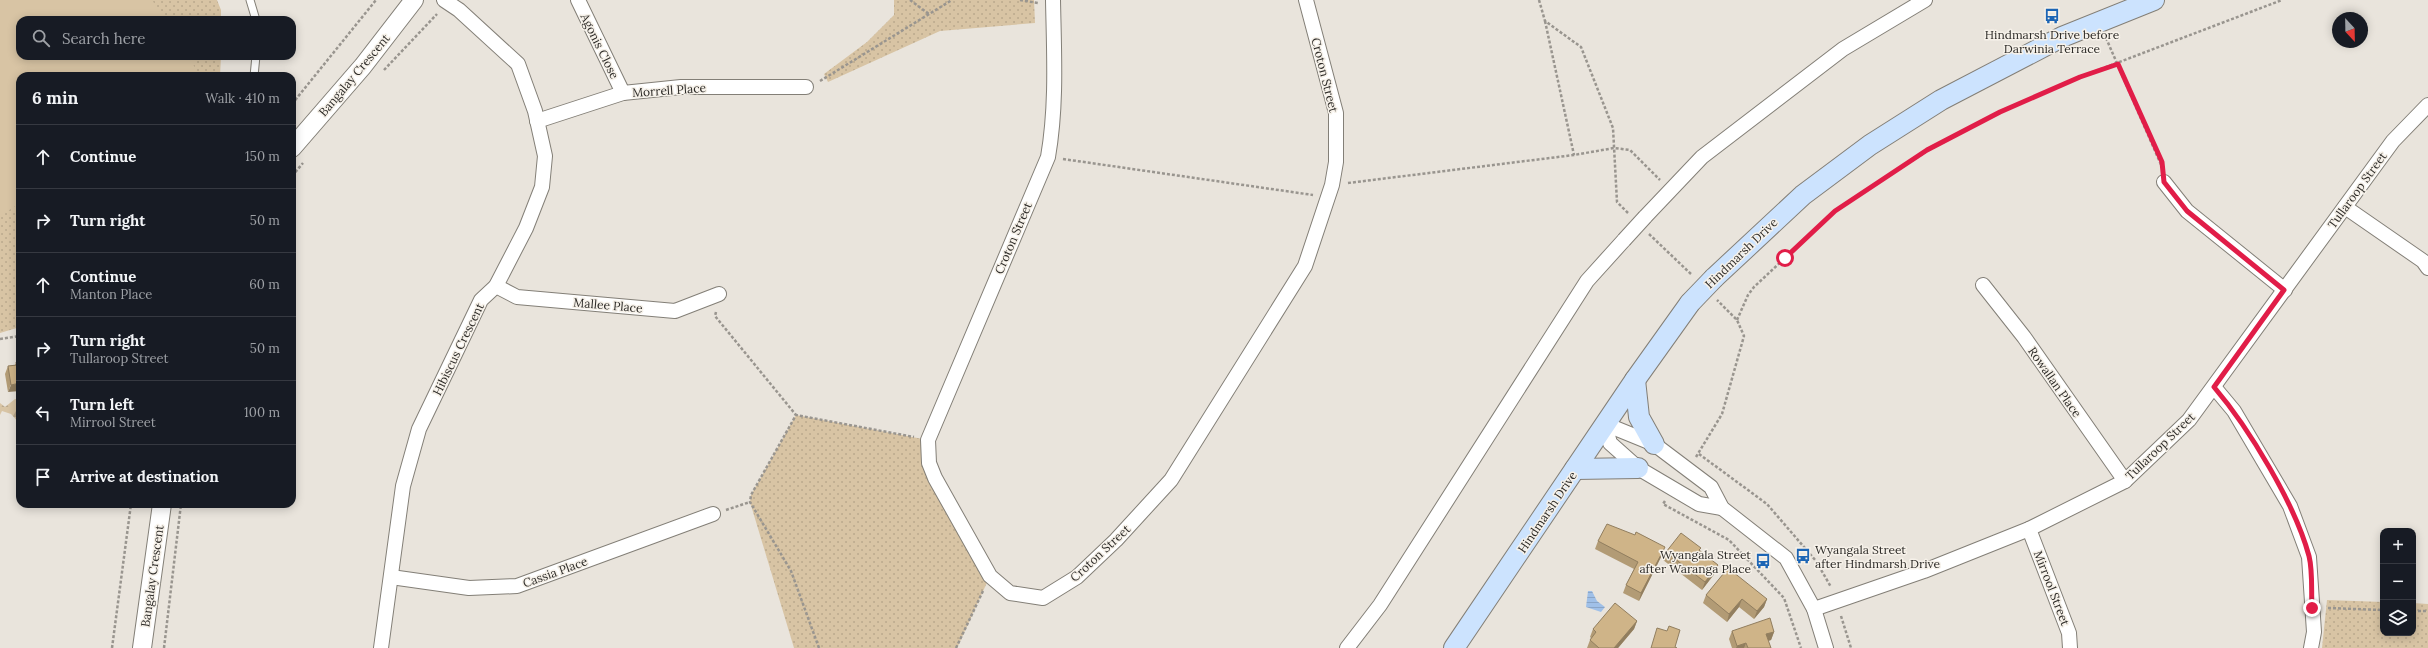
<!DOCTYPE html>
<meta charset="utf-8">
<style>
body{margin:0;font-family:Lora,serif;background:#20242c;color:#f1f3f6}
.controls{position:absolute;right:12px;bottom:12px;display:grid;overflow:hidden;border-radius:8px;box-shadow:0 2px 10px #0003}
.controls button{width:36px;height:36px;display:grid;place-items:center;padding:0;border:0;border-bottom:1px solid #363941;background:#171b24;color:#f1f3f6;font:20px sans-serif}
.compass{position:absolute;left:2332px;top:12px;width:36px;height:36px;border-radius:50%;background:#171b24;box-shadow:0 2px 10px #0003;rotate:158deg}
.stop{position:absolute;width:12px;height:12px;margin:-9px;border:3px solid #e11d48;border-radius:50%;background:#fff}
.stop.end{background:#e11d48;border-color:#fff;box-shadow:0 1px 4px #0008}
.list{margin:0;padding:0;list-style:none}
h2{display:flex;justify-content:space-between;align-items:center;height:52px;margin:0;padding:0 16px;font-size:17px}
h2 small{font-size:13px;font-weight:400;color:#9ea1a6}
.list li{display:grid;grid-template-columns:26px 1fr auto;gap:12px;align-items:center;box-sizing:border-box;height:64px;padding:0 16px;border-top:1px solid #363941}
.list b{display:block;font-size:15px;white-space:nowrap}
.list p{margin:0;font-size:13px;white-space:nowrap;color:#9ea1a6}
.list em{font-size:13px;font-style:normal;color:#9ea1a6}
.icon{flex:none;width:22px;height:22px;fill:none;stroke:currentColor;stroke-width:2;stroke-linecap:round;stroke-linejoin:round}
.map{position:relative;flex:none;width:2428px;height:648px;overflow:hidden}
.search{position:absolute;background:#171b24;box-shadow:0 2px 10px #0003;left:16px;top:16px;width:280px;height:44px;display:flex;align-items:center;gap:10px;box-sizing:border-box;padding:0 14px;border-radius:12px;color:#9ea1a6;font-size:15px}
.panel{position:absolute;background:#171b24;box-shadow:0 2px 10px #0003;left:16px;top:72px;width:280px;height:436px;border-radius:12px}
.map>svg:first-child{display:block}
.green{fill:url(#green-dots)}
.forest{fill:url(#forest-firs)}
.pitch{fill:#d8c4a4}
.water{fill:url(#water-rules)}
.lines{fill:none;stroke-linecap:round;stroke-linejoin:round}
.service-casing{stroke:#837f77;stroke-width:9}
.minor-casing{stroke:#837f77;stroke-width:16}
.tertiary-casing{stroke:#837f77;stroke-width:20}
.secondary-casing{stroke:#837f77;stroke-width:22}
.path{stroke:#99958f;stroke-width:2.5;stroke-dasharray:3 2;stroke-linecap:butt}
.service{stroke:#fff;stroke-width:7}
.minor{stroke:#fff;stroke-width:14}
.tertiary{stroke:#fff;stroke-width:18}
.secondary{stroke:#cce3fe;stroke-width:20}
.minor-bridge-casing{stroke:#837f77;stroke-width:16;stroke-linecap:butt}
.secondary-bridge-casing{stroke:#837f77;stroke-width:22;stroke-linecap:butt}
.minor-bridge{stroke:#fff;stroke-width:14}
.secondary-bridge{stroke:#cce3fe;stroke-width:20}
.wall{fill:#b29b75}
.shaded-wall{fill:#917e5f}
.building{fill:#cfb488;stroke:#917e5f}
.route{stroke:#e11d48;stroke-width:5}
.labels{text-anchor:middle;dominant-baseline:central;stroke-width:3;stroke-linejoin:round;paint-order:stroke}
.poi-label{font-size:12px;fill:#2d2b28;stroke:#f6f1e9}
.street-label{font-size:12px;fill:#2d2b28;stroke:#f6f1e9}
</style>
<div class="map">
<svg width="2428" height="648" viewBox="0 0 2428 648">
<defs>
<pattern id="green-dots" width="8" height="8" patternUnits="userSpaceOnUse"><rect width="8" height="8" fill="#d8c4a4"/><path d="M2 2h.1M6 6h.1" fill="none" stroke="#baa98d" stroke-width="1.8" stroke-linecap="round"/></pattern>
<pattern id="forest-firs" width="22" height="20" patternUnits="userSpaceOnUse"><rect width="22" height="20" fill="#d8c4a4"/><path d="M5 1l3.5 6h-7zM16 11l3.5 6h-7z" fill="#baa98d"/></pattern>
<pattern id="water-rules" width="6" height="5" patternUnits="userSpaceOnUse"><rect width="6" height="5" fill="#a0c0e8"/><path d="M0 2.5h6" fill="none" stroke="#8aa5c7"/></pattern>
</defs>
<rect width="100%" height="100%" fill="#e9e4dc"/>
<g class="green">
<polygon points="0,0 217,0 221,10 221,20 20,20 20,56 221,56 220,76 20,76 20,327 0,333"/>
<polygon points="894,0 1034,0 1035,23 940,31 828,82 824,74 867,42 894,15"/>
<polygon points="796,415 928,440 927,451 990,576 957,648 794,648 750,502 751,495"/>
<polygon points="2327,600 2383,602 2383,633 2413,633 2413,603 2428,604 2428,648 2322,648"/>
</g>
<polygon class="forest" points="15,399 20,399 20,424 11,414 2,411 0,415 0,403 5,407"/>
<polygon class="pitch" points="0,0 152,0 165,20 20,20 20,56 188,56 200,76 20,76 20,203 0,216"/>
<polygon class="water" points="1588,591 1592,591 1597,601 1605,607 1601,612 1586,607"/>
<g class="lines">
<defs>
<g id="service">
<polyline points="250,0 256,20"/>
<polyline points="254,76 256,56"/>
</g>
<g id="minor">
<polyline points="578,0 623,93"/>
<path d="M1053 0C1054 53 1057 105 1048 157L928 440 929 463 935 478 990 576 1010 593 1043 598 1077 577 1116 540 1171 480 1305 266 1332 185 1336 162V113L1306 0"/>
<polyline points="537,121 623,93 681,87 806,87"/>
<polyline points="2164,182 2187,211 2285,290"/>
<polyline points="2345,207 2423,261 2428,268"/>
<polyline points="1645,217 1702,157 1843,49 1925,0"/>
<polyline points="1983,285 2024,337 2125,481"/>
<polyline points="496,286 517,297 675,311 719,294"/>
<polyline points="2214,387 2234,411 2290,506 2309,557 2314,632 2311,648"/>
<polyline points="1605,424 1654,444 1711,487 1722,508 1786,558 1814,609 1826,648"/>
<polyline points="1605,424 1610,443 1638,468 1699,504 1722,508"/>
<polyline points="2029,529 2069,633 2070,648"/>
<polyline points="391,577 469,588 517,586 713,514"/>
<polyline points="1814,609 1924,571 2029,529 2125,481 2189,420 2393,141 2428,105"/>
<polyline points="381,648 403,486 419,429 481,300 496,286 526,228 542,187 545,156 535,111 518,64 459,10 444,0"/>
<polyline points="1347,648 1380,605 1587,281 1624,240"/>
</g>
<g id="tertiary">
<polyline points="292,148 363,66 414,0"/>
<polyline points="142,648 162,504"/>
</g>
<g id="secondary">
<polyline points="1714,278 1803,195 1870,145 1941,100 2062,37 2154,0"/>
<polyline points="1635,380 1639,417 1654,444"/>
<polyline points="1575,469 1638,468"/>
<polyline points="1454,648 1635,380 1690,303"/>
</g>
</defs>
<use href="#service" class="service-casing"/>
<use href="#minor" class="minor-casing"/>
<use href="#tertiary" class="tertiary-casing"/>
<use href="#secondary" class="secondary-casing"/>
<g class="path">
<polyline points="910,0 929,14"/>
<polyline points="1020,0 1038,3"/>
<polyline points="1539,0 1545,21 1581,47 1613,128 1617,202 1629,214"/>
<polyline points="1545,21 1574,155"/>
<polyline points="2106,38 2162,167"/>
<polyline points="384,70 437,14"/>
<polyline points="820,81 952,0"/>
<polyline points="292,104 376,0"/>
<polyline points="1063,159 1313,195"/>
<polyline points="292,176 303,163"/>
<polyline points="1348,183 1574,155 1614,148 1630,150 1660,180"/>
<polyline points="1649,234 1692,275"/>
<polyline points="716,312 715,316 796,415"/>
<polyline points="1737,320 1748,295 1754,287 1835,211 1927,151 2000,112 2080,77 2282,0"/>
<polyline points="0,339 20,336"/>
<polyline points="1699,454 1767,504 1816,561 1831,587"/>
<polyline points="1696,457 1722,414 1744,336 1737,320 1717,300"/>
<polyline points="1665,501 1663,504 1729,540 1784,598 1801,648"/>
<polyline points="726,510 750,502"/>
<polyline points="2328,608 2383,610"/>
<polyline points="2413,611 2428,611"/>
<polyline points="1841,616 1851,648"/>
<polyline points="112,648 131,504"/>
<polyline points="164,648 181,504"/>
<polyline points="819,648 791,571 750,502 751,495 796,415 914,437"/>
<polyline points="956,648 983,591"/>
</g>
<use href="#service" class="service"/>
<use href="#minor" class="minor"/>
<use href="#tertiary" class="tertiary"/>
<use href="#secondary" class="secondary"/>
<defs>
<polyline id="minor-bridge" points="1624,240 1645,217"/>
<polyline id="secondary-bridge" points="1690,303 1714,278"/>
</defs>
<use href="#minor-bridge" class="minor-bridge-casing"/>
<use href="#secondary-bridge" class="secondary-bridge-casing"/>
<use href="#minor-bridge" class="minor-bridge"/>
<use href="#secondary-bridge" class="secondary-bridge"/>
</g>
<g class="wall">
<polygon points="16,362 20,362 8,392 5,374 8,366 15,365"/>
<polygon points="1598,541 1662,555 1639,601 1623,593 1626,585 1634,569 1595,549"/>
<polygon points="1700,551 1718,565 1715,573 1702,590 1663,560 1666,552"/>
<polygon points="1706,595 1767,599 1764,607 1754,619 1739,607 1727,622 1703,603"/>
<polygon points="1637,621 1634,629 1618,648 1587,648 1590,640 1591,638 1590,637 1593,629"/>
<polygon points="1732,631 1774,632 1771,640 1768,641 1771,648 1732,648 1729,639"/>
</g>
<g class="shaded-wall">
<polygon points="20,383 20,391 8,392 11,385"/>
<polygon points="1665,547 1662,555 1639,601 1641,593"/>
<polygon points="1718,565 1715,573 1702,590 1705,582"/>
<polygon points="1742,599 1739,607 1727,622 1729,614"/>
<polygon points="1767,599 1764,607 1754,619 1757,611"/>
<polygon points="1637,621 1634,629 1618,648 1614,648"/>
<polygon points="1774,632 1771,640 1764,642 1766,634"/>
<polygon points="1746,643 1744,648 1736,648 1737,646"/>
</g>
<g class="building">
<polygon points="16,362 20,362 20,383 11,385 8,366 17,365"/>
<polygon points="1607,524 1635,535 1636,532 1665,547 1641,593 1626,585 1638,562 1598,541"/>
<polygon points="1681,533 1701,548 1699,550 1718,565 1705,582 1666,552"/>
<polygon points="1728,568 1767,599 1757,611 1742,599 1729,614 1706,595"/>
<polygon points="1615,603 1637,621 1614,648 1599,648 1590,640 1596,632 1593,629"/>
<polygon points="1770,618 1774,632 1766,634 1771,648 1748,648 1746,643 1737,646 1732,631"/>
<polygon points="1669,626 1680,630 1675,647 1677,648 1651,648 1657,628 1667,631"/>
</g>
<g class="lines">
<path class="route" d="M1785 258 1835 211 1927 150 2000 112 2080 77 2118 64 2162 162 2164 182 2187 211 2284 290 2214 387C2249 428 2295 504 2309 556 2313 572 2311 591 2312 608"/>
</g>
<defs>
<symbol id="bus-bare" viewBox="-9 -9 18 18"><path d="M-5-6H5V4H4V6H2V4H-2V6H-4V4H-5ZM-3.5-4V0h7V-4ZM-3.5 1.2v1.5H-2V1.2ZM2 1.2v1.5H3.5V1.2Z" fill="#1c65b5" stroke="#f6f1e9" stroke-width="2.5" paint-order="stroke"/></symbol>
</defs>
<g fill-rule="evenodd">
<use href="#bus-bare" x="2041" y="5" width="22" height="22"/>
<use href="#bus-bare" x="1792" y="545" width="22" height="22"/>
<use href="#bus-bare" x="1752" y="550" width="22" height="22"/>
</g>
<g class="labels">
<g class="poi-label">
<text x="2052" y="34">Hindmarsh Drive before<tspan x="2052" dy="14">Darwinia Terrace</tspan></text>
<text x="1815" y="549" text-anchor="start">Wyangala Street<tspan x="1815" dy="14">after Hindmarsh Drive</tspan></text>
<text x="1751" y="554" text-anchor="end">Wyangala Street<tspan x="1751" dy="14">after Waranga Place</tspan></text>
</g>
<g class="street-label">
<text transform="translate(600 46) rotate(64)">Agonis Close</text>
<text transform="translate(354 75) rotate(-50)">Bangalay Crescent</text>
<text transform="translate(1325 75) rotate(76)">Croton Street</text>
<text transform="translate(669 90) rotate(-4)">Morrell Place</text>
<text transform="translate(2357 190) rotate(-54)">Tullaroop Street</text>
<text transform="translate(1013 238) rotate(-67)">Croton Street</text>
<text transform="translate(1741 253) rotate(-44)">Hindmarsh Drive</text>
<text transform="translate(608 305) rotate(5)">Mallee Place</text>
<text transform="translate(458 349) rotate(-64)">Hibiscus Crescent</text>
<text transform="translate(2055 382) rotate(55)">Rowallan Place</text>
<text transform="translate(2160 446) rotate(-44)">Tullaroop Street</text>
<text transform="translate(1547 512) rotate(-56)">Hindmarsh Drive</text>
<text transform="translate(1100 553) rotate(-43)">Croton Street</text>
<text transform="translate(555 572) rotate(-20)">Cassia Place</text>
<text transform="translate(152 576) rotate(-82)">Bangalay Crescent</text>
<text transform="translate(2052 588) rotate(69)">Mirrool Street</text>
</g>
</g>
</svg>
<div class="controls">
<button>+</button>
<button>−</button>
<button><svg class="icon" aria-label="layers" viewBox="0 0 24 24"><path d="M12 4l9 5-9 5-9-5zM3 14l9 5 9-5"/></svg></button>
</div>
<svg class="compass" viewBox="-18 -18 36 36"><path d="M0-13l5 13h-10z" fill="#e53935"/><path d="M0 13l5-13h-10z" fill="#9ea1a6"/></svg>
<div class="stop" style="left:1785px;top:258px"></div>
<div class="stop end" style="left:2312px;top:608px"></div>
<div class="search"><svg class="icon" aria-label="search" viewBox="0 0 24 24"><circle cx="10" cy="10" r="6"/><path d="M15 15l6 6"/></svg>Search here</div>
<section class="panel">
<h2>6 min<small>Walk · 410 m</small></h2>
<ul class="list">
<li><svg class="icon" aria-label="ahead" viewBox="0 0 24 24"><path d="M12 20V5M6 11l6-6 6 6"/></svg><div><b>Continue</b></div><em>150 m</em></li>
<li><svg class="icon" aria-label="right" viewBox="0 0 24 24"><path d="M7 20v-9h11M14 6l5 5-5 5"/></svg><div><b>Turn right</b></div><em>50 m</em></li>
<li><svg class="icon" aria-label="ahead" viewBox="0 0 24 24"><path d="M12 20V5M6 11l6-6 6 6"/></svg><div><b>Continue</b><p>Manton Place</p></div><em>60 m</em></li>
<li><svg class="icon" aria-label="right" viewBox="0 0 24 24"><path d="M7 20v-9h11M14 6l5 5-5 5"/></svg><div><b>Turn right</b><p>Tullaroop Street</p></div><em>50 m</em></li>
<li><svg class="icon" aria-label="left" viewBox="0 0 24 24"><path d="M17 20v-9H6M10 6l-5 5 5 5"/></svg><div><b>Turn left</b><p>Mirrool Street</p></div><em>100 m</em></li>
<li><svg class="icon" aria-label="arrive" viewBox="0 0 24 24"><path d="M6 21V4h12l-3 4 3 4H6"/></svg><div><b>Arrive at destination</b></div></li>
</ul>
</section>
</div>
